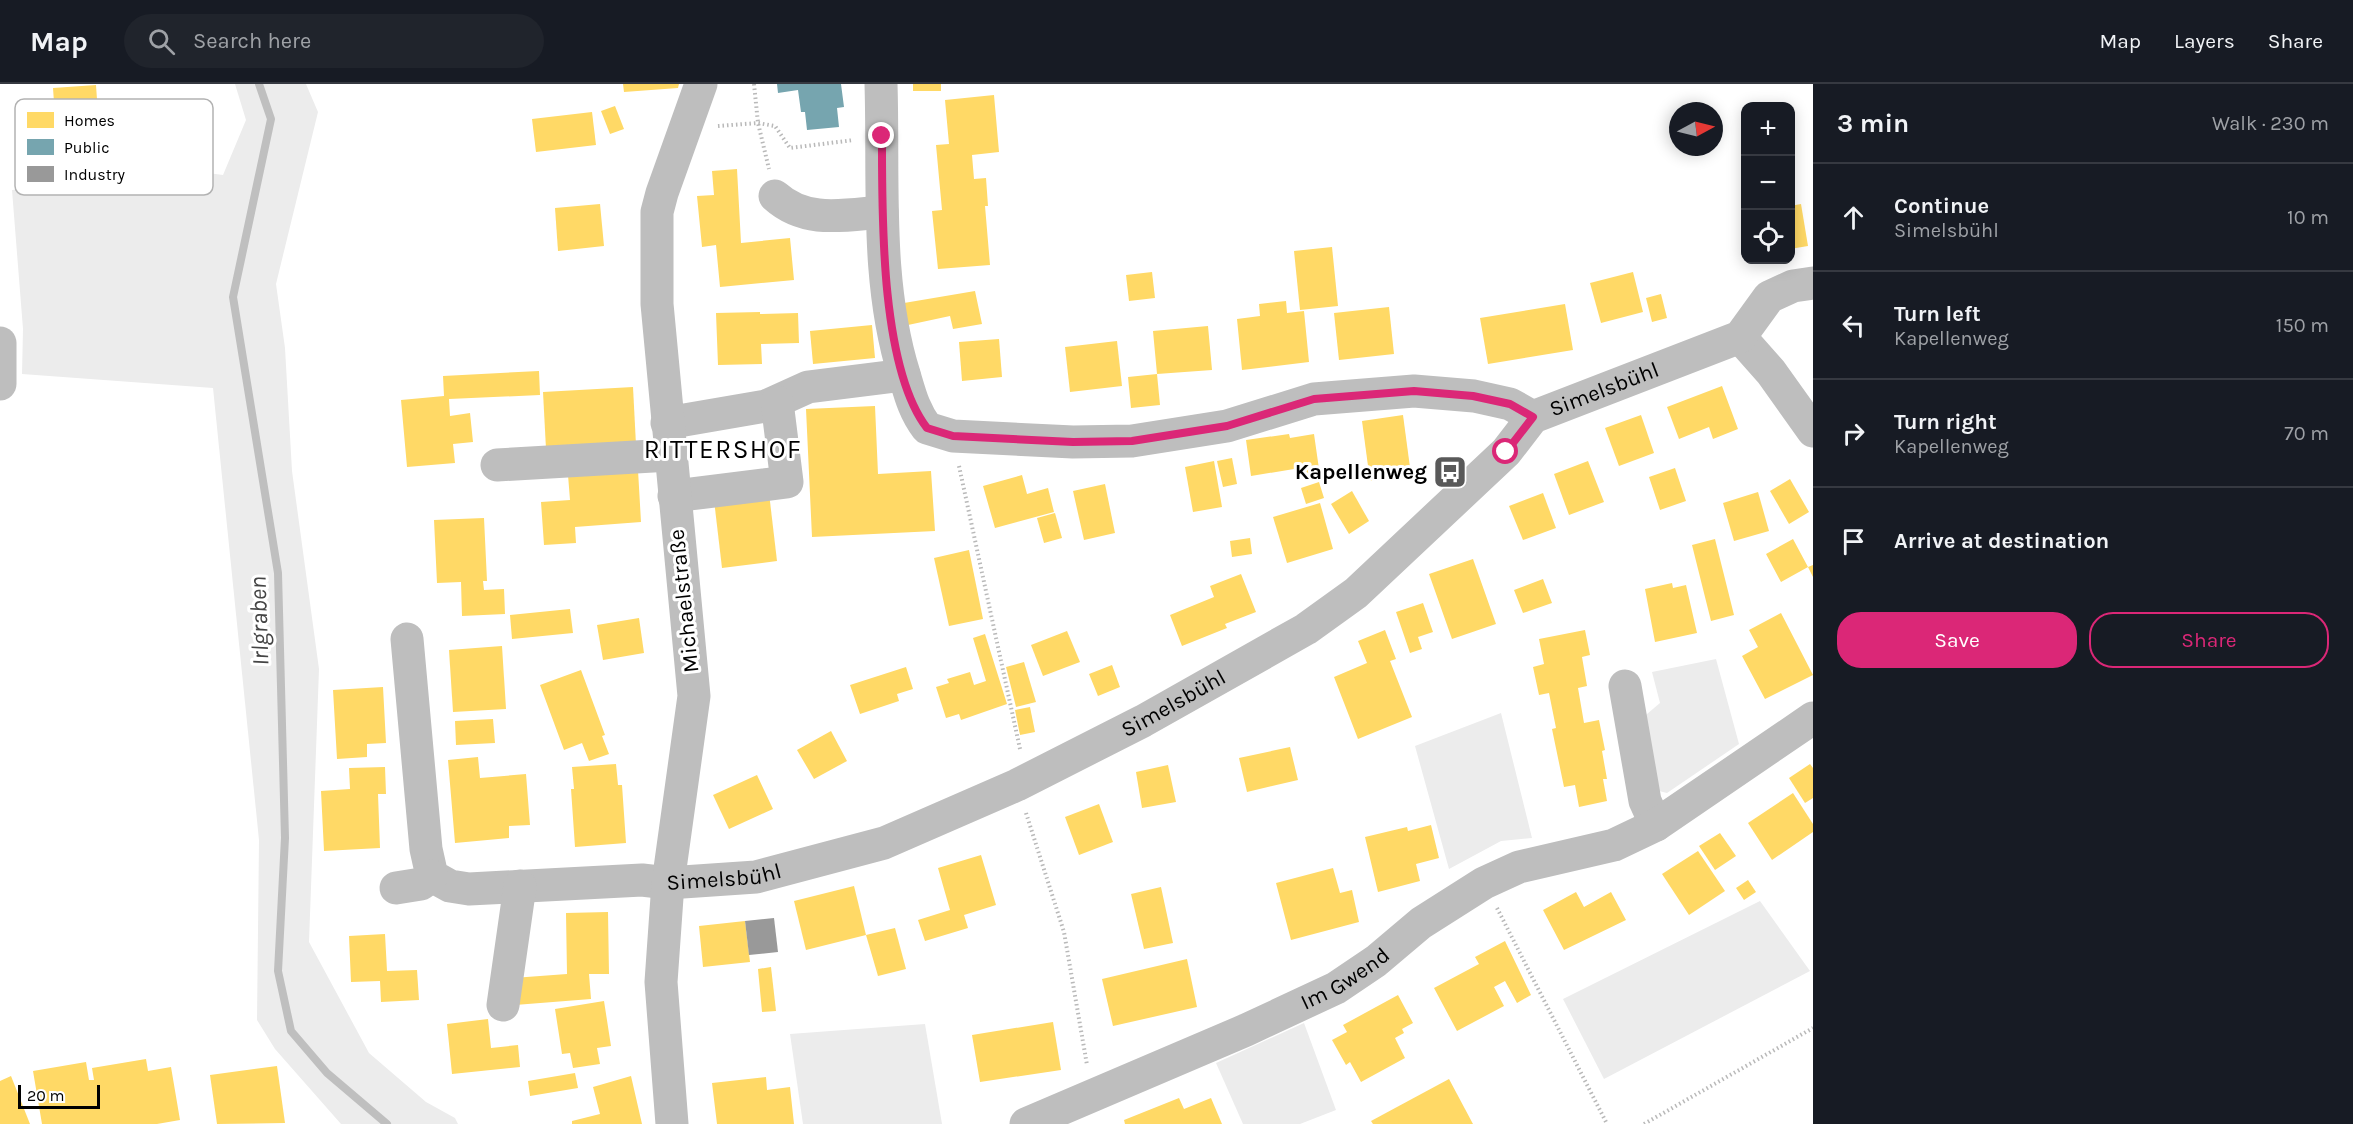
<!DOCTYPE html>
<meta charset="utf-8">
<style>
body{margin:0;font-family:Karla,sans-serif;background:#20242c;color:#f1f3f6}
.controls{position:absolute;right:18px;top:18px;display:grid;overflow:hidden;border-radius:12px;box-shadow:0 3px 15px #0003}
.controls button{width:54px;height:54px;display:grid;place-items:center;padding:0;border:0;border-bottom:2px solid #363941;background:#171b24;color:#f1f3f6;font:30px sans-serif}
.compass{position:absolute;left:1669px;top:18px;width:54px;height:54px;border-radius:50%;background:#171b24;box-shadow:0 3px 15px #0003;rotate:83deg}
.scale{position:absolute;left:18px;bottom:15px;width:82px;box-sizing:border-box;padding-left:6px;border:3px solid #000;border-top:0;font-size:16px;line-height:21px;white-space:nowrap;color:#000;-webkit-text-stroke:4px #fff;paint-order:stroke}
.stop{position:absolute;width:18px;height:18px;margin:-14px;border:4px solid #db2777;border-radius:50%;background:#fff}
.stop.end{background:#db2777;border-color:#fff;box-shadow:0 2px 6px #0008}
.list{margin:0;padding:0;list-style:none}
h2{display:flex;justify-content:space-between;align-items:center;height:78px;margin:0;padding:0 24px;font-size:26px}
h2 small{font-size:20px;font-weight:400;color:#9ea1a6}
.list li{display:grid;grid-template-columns:39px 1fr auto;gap:18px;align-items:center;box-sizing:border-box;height:108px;padding:0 24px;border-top:2px solid #363941}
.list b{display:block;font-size:22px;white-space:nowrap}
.list p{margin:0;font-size:20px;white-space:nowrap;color:#9ea1a6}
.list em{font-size:20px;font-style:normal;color:#9ea1a6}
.actions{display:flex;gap:12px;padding:18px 24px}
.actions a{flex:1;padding:14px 0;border:2px solid #db2777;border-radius:24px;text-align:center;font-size:21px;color:#db2777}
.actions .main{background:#db2777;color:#fff}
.icon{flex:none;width:33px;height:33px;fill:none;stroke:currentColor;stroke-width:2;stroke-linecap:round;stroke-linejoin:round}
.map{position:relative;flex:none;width:1813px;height:1040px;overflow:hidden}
header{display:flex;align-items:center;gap:36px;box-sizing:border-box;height:84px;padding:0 30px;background:#171b24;border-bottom:2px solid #363941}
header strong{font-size:28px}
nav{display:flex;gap:33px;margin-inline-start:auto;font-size:21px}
.search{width:420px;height:54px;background:#20242c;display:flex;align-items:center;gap:15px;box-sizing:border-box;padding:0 21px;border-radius:33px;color:#9ea1a6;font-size:22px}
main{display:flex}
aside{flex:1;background:#171b24}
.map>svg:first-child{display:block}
.green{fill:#ececec}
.homes{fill:#ffd966}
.public{fill:#76a5af}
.industry{fill:#999}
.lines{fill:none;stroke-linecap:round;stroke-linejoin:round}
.stream{stroke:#bfbfbf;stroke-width:8}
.path{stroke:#b9b9b9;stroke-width:4;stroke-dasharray:1.5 3;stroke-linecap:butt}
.minor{stroke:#bebebe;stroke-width:33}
.route{stroke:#db2777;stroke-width:8}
.labels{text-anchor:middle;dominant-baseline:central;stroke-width:6;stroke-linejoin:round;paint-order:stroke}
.street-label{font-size:22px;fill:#000;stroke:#fff}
.poi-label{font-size:22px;font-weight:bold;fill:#000;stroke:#fff;text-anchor:end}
.water-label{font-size:24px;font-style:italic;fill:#444;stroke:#fff}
.quarter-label{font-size:26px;letter-spacing:1.5px;fill:#000;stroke:#fff}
.key{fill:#fff;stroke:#b2b2b2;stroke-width:1.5}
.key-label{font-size:16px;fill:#000}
</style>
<header>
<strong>Map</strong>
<div class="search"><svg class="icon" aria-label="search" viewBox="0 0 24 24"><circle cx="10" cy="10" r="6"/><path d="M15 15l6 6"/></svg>Search here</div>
<nav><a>Map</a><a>Layers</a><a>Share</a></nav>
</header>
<main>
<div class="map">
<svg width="1813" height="1040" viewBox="0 0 1813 1040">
<rect width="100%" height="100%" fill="#fff"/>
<g class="green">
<polygon points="235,0 306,0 318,28 276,200 285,264 292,387 319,585 309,858 369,969 426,1018 455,1034 458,1040 341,1040 275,965 257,936 259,756 213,304 22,290 23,245 12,106 135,93 134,79 223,91 246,36"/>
<polygon points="1716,575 1739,660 1667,709 1651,705 1640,636 1660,619 1652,588"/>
<polygon points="1501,629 1532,754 1501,757 1449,785 1415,662"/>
<polygon points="1760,817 1810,887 1604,995 1563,915"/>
<polygon points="1304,939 1336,1026 1300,1040 1243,1040 1216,979"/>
<polygon points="925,940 942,1040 803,1040 790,950"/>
</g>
<g class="homes">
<polygon points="623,0 679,0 678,4 624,8"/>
<rect x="913" y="0" width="28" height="7"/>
<polygon points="96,1 100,59 68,61 72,90 40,92 38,69 61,68 60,61 57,62 53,4"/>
<polygon points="994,11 999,68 972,71 974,95 986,94 988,122 985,122 990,181 938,185 932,127 942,126 936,61 949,60 945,16"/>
<polygon points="615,22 624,45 610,50 601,27"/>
<polygon points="592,28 596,61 536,68 532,35"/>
<polygon points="737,85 741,159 790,154 794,196 720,203 716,161 702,163 697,112 714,111 712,87"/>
<polygon points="600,120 604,162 558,167 555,124"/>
<polygon points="1801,120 1808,162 1790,165 1790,122"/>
<polygon points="1332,163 1338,222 1300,226 1294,167"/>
<polygon points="1152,188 1155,214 1129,217 1126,191"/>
<polygon points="1633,188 1643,228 1601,239 1590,199"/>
<polygon points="975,207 982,240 953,245 950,232 908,241 904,219"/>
<polygon points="1661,210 1667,234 1652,238 1646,214"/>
<polygon points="1286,217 1287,229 1304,227 1309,278 1242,286 1237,235 1260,232 1259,220"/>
<polygon points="1565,220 1573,266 1488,280 1480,234"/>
<polygon points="1389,223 1394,270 1339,276 1334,229"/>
<polygon points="760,228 760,230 798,229 799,259 761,260 762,280 718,281 716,229"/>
<polygon points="872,241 875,274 813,280 810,247"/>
<polygon points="1208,242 1212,286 1157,290 1153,247"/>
<polygon points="999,255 1002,293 962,297 959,258"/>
<polygon points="1117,257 1122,302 1070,308 1065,263"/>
<polygon points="539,287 540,311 449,315 450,332 470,329 473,358 453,360 455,379 407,383 401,316 444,312 443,292"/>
<polygon points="1157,290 1160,321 1131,324 1128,293"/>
<polygon points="1722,302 1738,345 1713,355 1709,343 1679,355 1667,323"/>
<polygon points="633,303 636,361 546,365 543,308"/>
<polygon points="875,322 878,390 931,387 935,447 812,453 806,325"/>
<polygon points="1403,331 1411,391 1370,397 1362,337"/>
<polygon points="1641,331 1654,369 1619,382 1605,344"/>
<polygon points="1289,350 1290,354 1314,350 1320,392 1296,395 1294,385 1251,392 1246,356"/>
<polygon points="1232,374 1237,400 1223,403 1217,377"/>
<polygon points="1214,377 1222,423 1193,428 1185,383"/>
<polygon points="1588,377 1604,418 1569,431 1554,390"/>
<polygon points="1675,384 1686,417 1660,426 1649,393"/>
<polygon points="638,386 641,438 575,443 576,459 544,461 541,418 570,416 568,391"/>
<polygon points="1022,391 1027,410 1048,404 1054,428 995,444 983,402"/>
<polygon points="1790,395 1809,428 1789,440 1770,407"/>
<polygon points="1319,398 1324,414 1306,420 1301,404"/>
<polygon points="1105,400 1115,449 1084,456 1073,407"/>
<polygon points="1352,407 1369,437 1349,450 1331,420"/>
<polygon points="1758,408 1769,447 1734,457 1723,419"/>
<polygon points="769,409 777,477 722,484 714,416"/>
<polygon points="1543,409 1556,444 1523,456 1509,422"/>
<polygon points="1320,419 1333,465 1287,479 1273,433"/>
<polygon points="1055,429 1062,454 1044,459 1037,434"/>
<polygon points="484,434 487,497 483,497 484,506 504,505 505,530 462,532 461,498 437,499 434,436"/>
<polygon points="1250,454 1252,470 1232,473 1230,457"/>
<polygon points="1715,455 1734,531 1711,537 1692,461"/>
<polygon points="1793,455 1808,483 1813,481 1813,493 1808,483 1781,498 1766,470"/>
<polygon points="969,466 983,535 949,542 934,474"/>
<polygon points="1473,475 1496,540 1452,555 1429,490"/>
<polygon points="1241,490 1256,528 1225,540 1227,544 1182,562 1170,531 1214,513 1210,502"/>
<polygon points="1543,495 1552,519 1523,529 1514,506"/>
<polygon points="1672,499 1673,504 1686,501 1697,549 1655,558 1645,505"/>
<polygon points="1423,519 1433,548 1418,553 1422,565 1410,569 1396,528"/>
<polygon points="570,525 573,549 512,555 510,531"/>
<polygon points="1781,529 1813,591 1765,615 1742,572 1758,563 1749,546"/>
<polygon points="639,534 644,569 603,576 597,541"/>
<polygon points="1385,546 1396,575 1390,577 1412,633 1358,655 1334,593 1367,579 1358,557"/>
<polygon points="1585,546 1590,571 1582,573 1587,602 1578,604 1584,639 1599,636 1605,666 1602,667 1607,695 1603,695 1607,717 1579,723 1575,701 1564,703 1552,645 1556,644 1549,609 1539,611 1533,583 1544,580 1539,555"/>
<polygon points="1067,547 1080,578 1043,592 1031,561"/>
<polygon points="985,550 1007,620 961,636 959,630 946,634 936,603 949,599 947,595 970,588 974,601 986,597 973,554"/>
<polygon points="502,562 506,625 453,628 449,566"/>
<polygon points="1024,578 1036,618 1016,623 1006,583"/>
<polygon points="1112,581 1120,603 1098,612 1089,590"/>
<polygon points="906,583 913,605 897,610 899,617 860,630 850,601"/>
<polygon points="581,586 605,651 602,652 609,670 589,677 582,659 564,666 540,601"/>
<polygon points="383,603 386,659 367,660 367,673 337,675 333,606"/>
<polygon points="1030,623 1035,648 1020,651 1015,626"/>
<polygon points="493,635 495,659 456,661 455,637"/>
<polygon points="831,647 847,677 814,695 797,666"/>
<polygon points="1290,663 1298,696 1247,708 1239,674"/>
<polygon points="478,673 480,694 526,690 530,741 509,742 509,754 455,759 448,676"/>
<polygon points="616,680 618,701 622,701 626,759 575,763 571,705 574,705 572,683"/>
<polygon points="1810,680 1813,684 1813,714 1805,719 1789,694"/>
<polygon points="1168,681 1176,718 1142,724 1136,688"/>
<polygon points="385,683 386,710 378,710 380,764 324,767 321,707 350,705 349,684"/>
<polygon points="757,691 773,725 729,745 713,711"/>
<polygon points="1793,709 1813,740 1813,748 1772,776 1748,739"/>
<polygon points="1099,720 1113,758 1079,771 1065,733"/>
<polygon points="1431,741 1439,774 1416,780 1420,797 1378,808 1365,753 1407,743 1408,747"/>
<polygon points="1720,749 1736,772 1715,786 1699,762"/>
<polygon points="1698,767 1725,807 1689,831 1662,790"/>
<polygon points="981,771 996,821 964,831 968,844 925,857 918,836 950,826 938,784"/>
<polygon points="1333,784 1340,809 1352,806 1359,838 1291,856 1276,799"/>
<polygon points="1748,796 1756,808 1744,816 1736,804"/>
<polygon points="854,802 866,851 806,866 794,817"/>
<polygon points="1161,803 1173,859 1144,865 1131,810"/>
<polygon points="1576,808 1584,823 1611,808 1626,836 1564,866 1543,826"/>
<polygon points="608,828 609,890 589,890 591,915 515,921 513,894 567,890 566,829"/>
<polygon points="745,837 750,878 703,883 699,842"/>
<polygon points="895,844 906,885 878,892 866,851"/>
<polygon points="385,850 387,887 417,886 419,916 381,918 380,897 351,898 349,852"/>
<polygon points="1505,857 1531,911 1517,919 1505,897 1494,903 1504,922 1457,947 1434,904 1479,880 1475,873"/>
<polygon points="1187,875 1197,923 1113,942 1102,895"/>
<polygon points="771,883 776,927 762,928 758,885"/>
<polygon points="1398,911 1413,939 1402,945 1404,949 1395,954 1405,974 1361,998 1350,978 1346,981 1332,956 1347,948 1343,941"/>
<polygon points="604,917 611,962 597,964 600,980 573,984 570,969 562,970 555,925"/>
<polygon points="488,935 491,964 518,961 520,983 452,990 447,940"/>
<polygon points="1053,938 1061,986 980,998 972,951"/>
<polygon points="146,975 148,987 171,983 180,1036 157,1040 42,1040 33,987 86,978 89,996 94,996 92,984"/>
<polygon points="277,982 285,1039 217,1040 210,991"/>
<polygon points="575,989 578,1004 530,1012 528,997"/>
<polygon points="11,992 30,1040 0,1040 0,997"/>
<polygon points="631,992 642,1040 572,1040 572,1037 600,1030 593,1003"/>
<polygon points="766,993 767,1006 790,1003 794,1040 717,1040 712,999"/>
<polygon points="1449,995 1473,1040 1373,1040 1371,1037"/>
<polygon points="1179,1014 1184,1025 1211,1014 1222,1040 1125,1040 1124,1036"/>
</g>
<polygon class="public" points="777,0 841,0 844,23 837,24 839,43 807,46 805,28 801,28 798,6 778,9"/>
<polygon class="industry" points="774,834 778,868 749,871 745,837"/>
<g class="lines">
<polyline class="stream" points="259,0 271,35 233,213 278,489 285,754 278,887 291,947 327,989 387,1040"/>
<g class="path">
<polyline points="754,0 758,39 769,85"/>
<polyline points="718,42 758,39 775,42 790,64 854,56"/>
<polyline points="959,382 1020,665"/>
<polyline points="1026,729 1064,848 1087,981"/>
<polyline points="1497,824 1607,1040"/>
<polyline points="1644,1040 1813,944"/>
</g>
<g class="minor">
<path d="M881 0C884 96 875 197 904 290 910 310 914 327 927 344L953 352 1073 358 1132 357 1227 342 1314 315 1414 307 1474 312 1510 320 1533 333"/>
<path d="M775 112C806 140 844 131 882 128"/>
<polyline points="1740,253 1771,288 1813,347"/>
<polyline points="0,259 0,300"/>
<polyline points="667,339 766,322 808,303 904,291"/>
<polyline points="497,381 670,371"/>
<polyline points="674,412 787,398 777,318"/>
<path id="s1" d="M407 555 426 765 432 792 450 802 469 805 642 796 668 799 756 793 884 759 1017 701 1143 637 1306 545 1356 509 1506 368 1533 333 1740 253 1769 213 1793 202 1813 199"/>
<polyline points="1625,602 1645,717 1656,741"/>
<polyline points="396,804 421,800 432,792"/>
<polyline points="503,921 520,802"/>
<polyline points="672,1040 661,898 668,799 694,612 657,220 657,128 662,109 701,0"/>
<path id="s2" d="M1026 1040 1246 946 1336 904 1376 877 1421 839 1484 799 1519 783 1614 761 1656 741 1813 634"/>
</g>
</g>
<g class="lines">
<path class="route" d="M882 52C882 128 880 283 927 344L953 352 1073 358 1132 357 1227 342 1314 315 1414 307 1473 312 1510 320 1533 333 1506 368"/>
</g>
<defs>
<symbol id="bus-square" viewBox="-11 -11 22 22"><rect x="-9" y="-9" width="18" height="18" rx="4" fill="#595959" stroke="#fff"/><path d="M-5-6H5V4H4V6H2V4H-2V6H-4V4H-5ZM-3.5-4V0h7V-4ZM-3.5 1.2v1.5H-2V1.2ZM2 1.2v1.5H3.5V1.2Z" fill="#fff"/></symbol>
</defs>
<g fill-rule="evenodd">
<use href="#bus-square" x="1431" y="369" width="38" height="38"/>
</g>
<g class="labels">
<g class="street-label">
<text stroke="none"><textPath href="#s1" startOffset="1560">Simelsbühl</textPath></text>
<text transform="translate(684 517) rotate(-96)">Michaelstraße</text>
<text stroke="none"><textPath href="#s1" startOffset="1020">Simelsbühl</textPath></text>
<text stroke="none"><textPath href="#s1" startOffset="534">Simelsbühl</textPath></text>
<text stroke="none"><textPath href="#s2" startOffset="351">Im Gwend</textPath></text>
</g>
<g class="poi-label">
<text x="1427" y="388">Kapellenweg</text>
</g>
<g class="water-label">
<text transform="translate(259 537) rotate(-92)">Irlgraben</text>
</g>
<g class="quarter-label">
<text x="723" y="365">RITTERSHOF</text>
</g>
</g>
<rect x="15" y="15" width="198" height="96" rx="9" class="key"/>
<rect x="27" y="28" width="27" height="16" fill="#ffd966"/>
<rect x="27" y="55" width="27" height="16" fill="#76a5af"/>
<rect x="27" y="82" width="27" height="16" fill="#999"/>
<g class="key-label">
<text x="64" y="42">Homes</text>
<text x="64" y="69">Public</text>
<text x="64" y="96">Industry</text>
</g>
</svg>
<div class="controls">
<button>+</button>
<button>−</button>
<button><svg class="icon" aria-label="locate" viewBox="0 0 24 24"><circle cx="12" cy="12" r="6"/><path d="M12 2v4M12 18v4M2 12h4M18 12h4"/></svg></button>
</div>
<svg class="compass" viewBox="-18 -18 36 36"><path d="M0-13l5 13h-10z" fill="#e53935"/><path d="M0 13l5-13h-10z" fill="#9ea1a6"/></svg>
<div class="scale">20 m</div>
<div class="stop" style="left:1506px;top:368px"></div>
<div class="stop end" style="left:882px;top:52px"></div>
</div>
<aside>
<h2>3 min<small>Walk · 230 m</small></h2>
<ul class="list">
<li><svg class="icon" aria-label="ahead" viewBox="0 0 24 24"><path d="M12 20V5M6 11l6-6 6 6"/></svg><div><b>Continue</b><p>Simelsbühl</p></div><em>10 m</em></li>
<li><svg class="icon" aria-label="left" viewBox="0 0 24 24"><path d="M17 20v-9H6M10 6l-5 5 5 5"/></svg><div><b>Turn left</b><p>Kapellenweg</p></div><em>150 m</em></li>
<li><svg class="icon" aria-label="right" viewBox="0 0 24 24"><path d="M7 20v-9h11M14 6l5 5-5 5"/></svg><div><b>Turn right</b><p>Kapellenweg</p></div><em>70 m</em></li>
<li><svg class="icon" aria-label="arrive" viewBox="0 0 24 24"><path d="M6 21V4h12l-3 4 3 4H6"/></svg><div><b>Arrive at destination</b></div></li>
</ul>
<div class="actions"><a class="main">Save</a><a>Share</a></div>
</aside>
</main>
